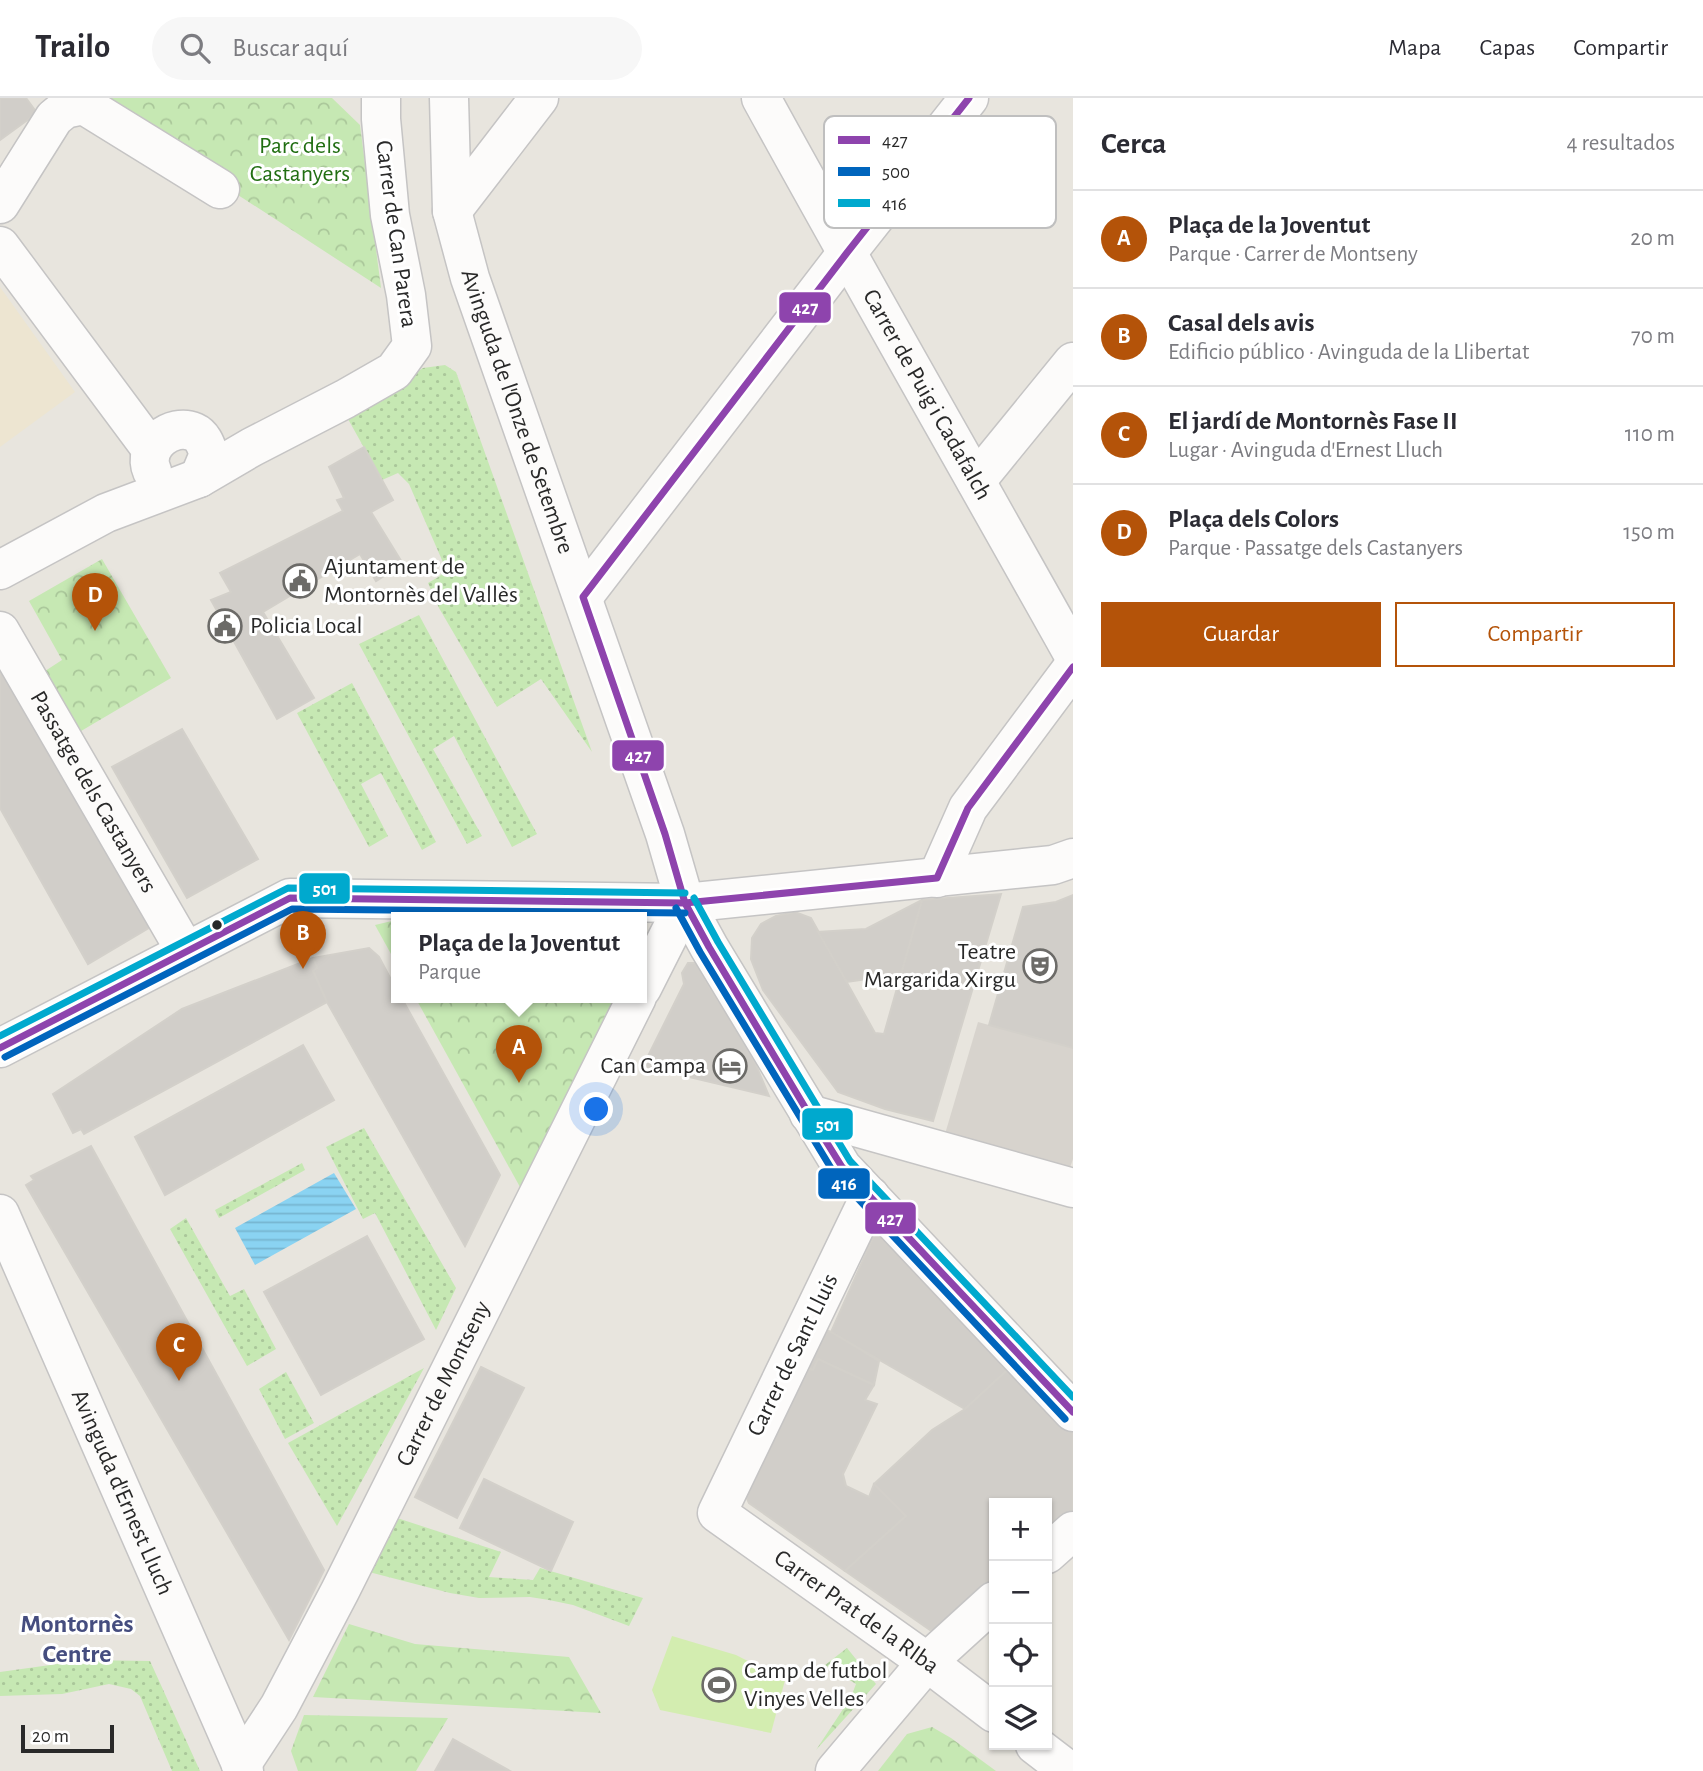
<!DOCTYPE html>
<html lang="es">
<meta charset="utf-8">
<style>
body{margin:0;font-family:"Alegreya Sans",sans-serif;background:#f7f7f7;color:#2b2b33}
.controls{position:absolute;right:21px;bottom:21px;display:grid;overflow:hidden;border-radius:0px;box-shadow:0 2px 5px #0004}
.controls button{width:63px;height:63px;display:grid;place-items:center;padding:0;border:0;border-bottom:2px solid #e1e1e2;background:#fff;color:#2b2b33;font:35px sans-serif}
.scale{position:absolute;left:21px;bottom:18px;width:93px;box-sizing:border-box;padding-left:7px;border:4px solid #292929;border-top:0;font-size:19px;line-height:24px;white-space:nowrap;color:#292929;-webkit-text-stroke:5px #fff;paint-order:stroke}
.you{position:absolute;left:597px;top:1012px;width:24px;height:24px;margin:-18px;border:5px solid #fff;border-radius:50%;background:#1a73e8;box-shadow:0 0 0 10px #1a73e833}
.badge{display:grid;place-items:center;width:46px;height:46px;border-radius:50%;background:#b45309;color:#fff;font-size:23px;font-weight:700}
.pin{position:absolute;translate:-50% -58px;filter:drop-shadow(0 2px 4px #0008)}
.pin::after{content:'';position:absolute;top:37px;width:24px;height:21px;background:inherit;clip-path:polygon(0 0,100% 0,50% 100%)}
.popup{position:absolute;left:391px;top:814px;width:256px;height:91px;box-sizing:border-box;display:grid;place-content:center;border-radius:0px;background:#fff;filter:drop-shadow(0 2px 5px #0005);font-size:23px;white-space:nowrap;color:#7c7c81}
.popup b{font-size:26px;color:#2b2b33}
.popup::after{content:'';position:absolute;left:50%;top:100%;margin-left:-14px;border:14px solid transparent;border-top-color:#fff}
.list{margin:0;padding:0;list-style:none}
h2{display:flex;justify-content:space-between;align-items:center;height:91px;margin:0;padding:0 28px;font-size:30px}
h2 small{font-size:23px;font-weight:400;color:#7c7c81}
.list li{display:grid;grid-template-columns:46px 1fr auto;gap:21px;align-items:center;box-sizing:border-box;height:98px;padding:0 28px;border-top:2px solid #e1e1e2}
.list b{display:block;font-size:26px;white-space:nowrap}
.list p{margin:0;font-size:23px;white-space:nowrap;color:#7c7c81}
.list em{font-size:23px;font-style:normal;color:#7c7c81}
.actions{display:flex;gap:14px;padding:21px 28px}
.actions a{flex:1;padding:16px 0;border:2px solid #b45309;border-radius:0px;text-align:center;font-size:24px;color:#b45309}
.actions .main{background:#b45309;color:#fff}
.icon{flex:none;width:38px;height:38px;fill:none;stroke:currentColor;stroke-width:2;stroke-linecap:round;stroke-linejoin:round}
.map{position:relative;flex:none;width:1073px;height:1673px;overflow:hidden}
header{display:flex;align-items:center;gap:42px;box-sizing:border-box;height:98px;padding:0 35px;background:#fff;border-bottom:2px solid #e1e1e2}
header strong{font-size:33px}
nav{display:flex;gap:38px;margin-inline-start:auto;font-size:24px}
.search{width:490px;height:63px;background:#f7f7f7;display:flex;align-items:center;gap:18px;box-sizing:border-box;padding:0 24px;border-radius:38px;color:#7c7c81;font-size:26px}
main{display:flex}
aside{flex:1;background:#fff}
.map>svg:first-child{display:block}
.education{fill:#ede5d1}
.grass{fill:url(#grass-dots)}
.park{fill:url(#park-crowns)}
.pitch{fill:#d3edb0}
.plaza{fill:#d7d3cd}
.water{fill:url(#water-rules)}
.building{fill:#d1cec9;stroke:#d3d0ca;stroke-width:2}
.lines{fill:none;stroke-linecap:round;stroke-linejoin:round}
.minor-casing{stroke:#c5c4c4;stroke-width:41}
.minor{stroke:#fcfbfa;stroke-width:38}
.bus-1-casing{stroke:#fff;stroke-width:12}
.bus-2-casing{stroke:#fff;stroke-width:12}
.bus-3-casing{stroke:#fff;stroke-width:12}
.bus-1{stroke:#8e44ad;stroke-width:7}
.bus-2{stroke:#0065bd;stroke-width:7}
.bus-3{stroke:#00a9ce;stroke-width:7}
.bus-dot{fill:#292929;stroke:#fff;stroke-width:2.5}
.labels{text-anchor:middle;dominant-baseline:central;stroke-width:6;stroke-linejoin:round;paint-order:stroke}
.park-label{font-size:24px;fill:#216e12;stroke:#fff}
.street-label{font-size:24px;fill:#292929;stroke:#fff}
.poi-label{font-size:24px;fill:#292929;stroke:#fff;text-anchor:start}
.neighbourhood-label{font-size:26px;font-weight:bold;fill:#454d7f;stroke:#fff}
.key{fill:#fff;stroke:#bfbfbf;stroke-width:2}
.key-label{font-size:19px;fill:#292929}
.line-badge{stroke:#fff;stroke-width:2.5}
.badge-label{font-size:19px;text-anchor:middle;font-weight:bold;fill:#fff}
</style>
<header>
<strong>Trailo</strong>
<div class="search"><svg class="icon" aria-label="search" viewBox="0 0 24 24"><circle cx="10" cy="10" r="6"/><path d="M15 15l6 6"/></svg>Buscar aquí</div>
<nav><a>Mapa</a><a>Capas</a><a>Compartir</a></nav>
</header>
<main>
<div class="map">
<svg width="1073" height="1673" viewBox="0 0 1073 1673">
<defs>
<pattern id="grass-dots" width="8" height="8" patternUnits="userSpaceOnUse" patternTransform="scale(1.75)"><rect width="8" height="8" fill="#c6e8b3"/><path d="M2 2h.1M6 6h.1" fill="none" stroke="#aac79a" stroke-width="1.8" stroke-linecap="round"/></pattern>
<pattern id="park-crowns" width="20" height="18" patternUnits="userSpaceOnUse" patternTransform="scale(1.75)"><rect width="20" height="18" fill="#c6e8b3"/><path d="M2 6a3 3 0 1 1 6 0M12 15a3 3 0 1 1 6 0" fill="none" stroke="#aac79a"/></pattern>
<pattern id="water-rules" width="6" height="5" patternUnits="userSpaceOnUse" patternTransform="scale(1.75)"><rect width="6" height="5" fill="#8ad3f2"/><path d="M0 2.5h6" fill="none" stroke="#77b5d0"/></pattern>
</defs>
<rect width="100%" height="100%" fill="#e8e5de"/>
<polygon class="education" points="0,189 75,294 0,349"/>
<g class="grass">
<polygon points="445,267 456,274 592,654 541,581 497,609 439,510 428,485 440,478 445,469 409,386 398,375 382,382 348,321 423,270"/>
<polygon points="419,517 537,736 512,749 454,638 433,651 482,738 467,746 359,546"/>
<polygon points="352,585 436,744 422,752 381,675 361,686 388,738 369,749 297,615"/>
<polygon points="364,1030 456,1190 436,1232 375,1115 363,1121 326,1049"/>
<polygon points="302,1065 305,1072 219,1120 215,1112"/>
<polygon points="186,1120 230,1198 244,1191 276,1251 247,1268 170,1131"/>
<polygon points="424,1270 337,1428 288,1345"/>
<polygon points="286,1274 314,1325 285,1341 259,1291"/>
<polygon points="391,1418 501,1454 489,1479 533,1482 540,1470 643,1500 629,1528 573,1507 549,1502 530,1499 479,1500 450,1495 369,1474"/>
<polygon points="86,1562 150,1563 200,1673 172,1673 140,1598 131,1591 109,1586 62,1596 0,1598 0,1574"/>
</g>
<g class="park">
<polygon points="89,0 332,0 360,27 381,190"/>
<polygon points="102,461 171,580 76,636 42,575 62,562 29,503"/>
<polygon points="396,822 396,865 375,827"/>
<polygon points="415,899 623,899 520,1089"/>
<polygon points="349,1526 415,1546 569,1559 601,1615 313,1599"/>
<polygon points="847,1550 876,1586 816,1652 851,1599 856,1586 825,1567"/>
<polygon points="304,1617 448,1620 416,1673 298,1673 291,1653"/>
<polygon points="932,1629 951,1640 996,1673 878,1673 907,1636"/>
</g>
<polygon class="pitch" points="672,1538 736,1557 785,1582 771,1635 660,1612 652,1592"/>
<polygon class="plaza" points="978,924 1073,950 1073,1061 1064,1087 940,1053"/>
<polygon class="water" points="334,1075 356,1111 255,1167 235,1130"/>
<g class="building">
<polygon points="0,0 26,0 37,15 0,42"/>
<polygon points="364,349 393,402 371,414 403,466 376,483 360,456 263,514 314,600 277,621 211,502 231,494 220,475 343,413 337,402 344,400 329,369"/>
<polygon points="0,559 154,827 88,866 0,710"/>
<polygon points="182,631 258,761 187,800 112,669"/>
<polygon points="1001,796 933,1023 885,1011 838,994 763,892 751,861 752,840 761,826 776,818 795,814 811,820 875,935 884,936 922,802"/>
<polygon points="1073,797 1073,950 989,927 1023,809 1056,804"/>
<polygon points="922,802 901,876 847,884 818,834 866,831"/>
<polygon points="369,850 379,859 396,891 396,899 401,899 500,1077 465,1148 327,904 313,873 317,870 313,860"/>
<polygon points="313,860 317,870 313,873 327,904 84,1036 81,1031 73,1035 53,996 182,911"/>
<polygon points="688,865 698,865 706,873 706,884 748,948 769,998 643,968 684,886 682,875"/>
<polygon points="303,947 334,1002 165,1097 135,1039"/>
<polygon points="91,1048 324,1472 289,1542 26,1087 34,1082 31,1078"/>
<polygon points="880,1124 1016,1264 965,1311 831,1234"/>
<polygon points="367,1138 424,1241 321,1297 264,1194"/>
<polygon points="821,1230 831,1234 879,1263 874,1287 818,1261 813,1272 805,1270"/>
<polygon points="818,1261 874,1287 865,1302 877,1306 843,1376 846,1388 869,1399 874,1386 906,1418 845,1473 749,1405 745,1396 805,1270 813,1272"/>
<polygon points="1016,1264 1073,1330 1073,1413 1047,1439 1047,1405 994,1405 994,1489 948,1529 930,1532 845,1473 906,1418 874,1386 932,1332 965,1311"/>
<polygon points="481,1269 524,1290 457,1420 415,1399"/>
<polygon points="484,1381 573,1424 551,1473 460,1430"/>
<polygon points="453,1641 510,1673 435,1673"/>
</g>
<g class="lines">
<defs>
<g id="minor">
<path id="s1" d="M449 0 452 113 470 180 665 736 685 805 709 849 842 1069 1073 1314"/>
<path id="s2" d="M761 0C863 186 969 370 1073 556"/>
<polyline points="0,106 54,20 65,11 84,7 220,91"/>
<polyline points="452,113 539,0"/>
<polyline points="0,148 151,351"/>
<path d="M152 373C141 348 172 324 194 334 203 338 206 348 209 356L199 380"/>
<polyline points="976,383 1073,264"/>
<polyline points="0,472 106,415 199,380 252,349 345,301 394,273 412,248 406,197 390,117 381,21 381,0"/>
<polyline points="583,499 846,156 969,0"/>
<path id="s3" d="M0 533 186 854"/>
<polyline points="937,780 968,710 1073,569"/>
<polyline points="642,890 685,805"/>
<polyline points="0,950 290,800 685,805 1024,770 1053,767 1073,760"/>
<polyline points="809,1016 1073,1090"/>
<path id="s4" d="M870 1098 717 1415 927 1564 994 1615"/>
<path id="s5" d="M0 1116 244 1673"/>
<polyline points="1047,1456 1073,1433"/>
<polyline points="1035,1647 1069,1673"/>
<path id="s6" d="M241 1667 279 1609 340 1493 637 899"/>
<polyline points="835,1673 927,1564 994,1503"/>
</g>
</defs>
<use href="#minor" class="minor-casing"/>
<use href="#minor" class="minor"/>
<defs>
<g id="bus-1">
<polyline points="969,0 846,156 583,499 665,736 685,805 709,849 809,1016 842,1069 1073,1314"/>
<polyline points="0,950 290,800 685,805 937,780 968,710 1073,569"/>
</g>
<g id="bus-2">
<polyline points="676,810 700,854 834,1075 1065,1321"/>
<polyline points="5,959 292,811 685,815"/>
</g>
<g id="bus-3">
<polyline points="694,800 718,844 850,1063 1073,1299"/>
<polyline points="0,938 288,790 685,795"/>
</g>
</defs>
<use href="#bus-1" class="bus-1-casing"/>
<use href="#bus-2" class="bus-2-casing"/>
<use href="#bus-3" class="bus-3-casing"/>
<use href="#bus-1" class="bus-1"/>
<use href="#bus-2" class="bus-2"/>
<use href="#bus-3" class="bus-3"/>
</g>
<defs>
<symbol id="civic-ring" viewBox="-11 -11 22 22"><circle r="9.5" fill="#fff" stroke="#6c6b68" stroke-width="1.5"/><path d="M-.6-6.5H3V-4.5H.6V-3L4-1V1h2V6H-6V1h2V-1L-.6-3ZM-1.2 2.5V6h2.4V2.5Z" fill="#6c6b68"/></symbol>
<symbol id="theatre-ring" viewBox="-11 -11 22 22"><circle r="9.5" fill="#fff" stroke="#6c6b68" stroke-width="1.5"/><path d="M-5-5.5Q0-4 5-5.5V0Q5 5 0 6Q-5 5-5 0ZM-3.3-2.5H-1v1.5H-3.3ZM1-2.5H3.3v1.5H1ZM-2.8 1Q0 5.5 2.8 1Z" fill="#6c6b68"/></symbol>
<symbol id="hotel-ring" viewBox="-11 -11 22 22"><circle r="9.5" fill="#fff" stroke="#6c6b68" stroke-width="1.5"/><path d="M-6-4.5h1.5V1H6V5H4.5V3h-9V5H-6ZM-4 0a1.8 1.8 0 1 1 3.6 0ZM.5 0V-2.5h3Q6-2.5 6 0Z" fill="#6c6b68"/></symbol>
<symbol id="stadium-ring" viewBox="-11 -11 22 22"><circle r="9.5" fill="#fff" stroke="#6c6b68" stroke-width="1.5"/><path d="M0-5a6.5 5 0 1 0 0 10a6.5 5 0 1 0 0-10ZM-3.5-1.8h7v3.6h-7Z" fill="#6c6b68"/></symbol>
</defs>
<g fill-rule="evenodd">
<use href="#civic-ring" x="281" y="464" width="38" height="38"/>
<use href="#civic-ring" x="206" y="509" width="38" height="38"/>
<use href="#theatre-ring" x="1021" y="849" width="38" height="38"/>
<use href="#hotel-ring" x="711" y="949" width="38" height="38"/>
<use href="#stadium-ring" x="700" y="1568" width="38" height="38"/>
</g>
<circle class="bus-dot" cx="217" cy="827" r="6"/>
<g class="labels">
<g class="park-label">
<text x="300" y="48">Parc dels<tspan x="300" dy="28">Castanyers</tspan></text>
</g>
<g class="street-label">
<text transform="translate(396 136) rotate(82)">Carrer de Can Parera</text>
<text stroke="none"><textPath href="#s2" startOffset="340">Carrer de Puig i Cadafalch</textPath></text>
<text stroke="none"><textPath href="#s1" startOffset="324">Avinguda de l'Onze de Setembre</textPath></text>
<text stroke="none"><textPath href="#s3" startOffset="186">Passatge dels Castanyers</textPath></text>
<text transform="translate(793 1257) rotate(-64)">Carrer de Sant Lluis</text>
<text stroke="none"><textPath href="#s6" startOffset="432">Carrer de Montseny</textPath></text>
<text stroke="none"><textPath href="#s5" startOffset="304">Avinguda d'Ernest Lluch</textPath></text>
<text stroke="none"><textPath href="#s4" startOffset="523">Carrer Prat de la RIba</textPath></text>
</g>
<g class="poi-label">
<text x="324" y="469">Ajuntament de<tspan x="324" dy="28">Montornès del Vallès</tspan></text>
<text x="250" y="528">Policia Local</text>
<text x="1016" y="854" text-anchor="end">Teatre<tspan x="1016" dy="28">Margarida Xirgu</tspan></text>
<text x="706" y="968" text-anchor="end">Can Campa</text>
<text x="744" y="1573">Camp de futbol<tspan x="744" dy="28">Vinyes Velles</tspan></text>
</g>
<g class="neighbourhood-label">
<text x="77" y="1526">Montornès<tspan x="77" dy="30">Centre</tspan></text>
</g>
</g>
<rect x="824" y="18" width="232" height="112" rx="10" class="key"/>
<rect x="838" y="38" width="32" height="8" fill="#8e44ad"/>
<rect x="838" y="69" width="32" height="9" fill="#0065bd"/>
<rect x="838" y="101" width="32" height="8" fill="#00a9ce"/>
<g class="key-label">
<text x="882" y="49">427</text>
<text x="882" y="80">500</text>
<text x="882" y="112">416</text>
</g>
<g class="line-badge">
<rect x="778" y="193" width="54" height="33" rx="7" fill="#8e44ad"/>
<rect x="611" y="641" width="54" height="33" rx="7" fill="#8e44ad"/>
<rect x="298" y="774" width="53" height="33" rx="7" fill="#00a9ce"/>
<rect x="801" y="1009" width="53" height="34" rx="7" fill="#00a9ce"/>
<rect x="817" y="1069" width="54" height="33" rx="7" fill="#0065bd"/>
<rect x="864" y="1103" width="53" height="34" rx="7" fill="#8e44ad"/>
</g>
<g class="badge-label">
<text x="805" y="216">427</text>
<text x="638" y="664">427</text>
<text x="325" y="797">501</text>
<text x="828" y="1033">501</text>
<text x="844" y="1092">416</text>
<text x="890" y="1127">427</text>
</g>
</svg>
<div class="controls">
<button>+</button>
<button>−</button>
<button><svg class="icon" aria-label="locate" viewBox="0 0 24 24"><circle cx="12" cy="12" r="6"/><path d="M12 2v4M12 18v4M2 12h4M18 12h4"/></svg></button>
<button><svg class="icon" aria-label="layers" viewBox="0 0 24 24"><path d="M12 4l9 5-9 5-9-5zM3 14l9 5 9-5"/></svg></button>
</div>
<div class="scale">20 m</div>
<div class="you"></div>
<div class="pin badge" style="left:519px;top:985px">A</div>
<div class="popup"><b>Plaça de la Joventut</b>Parque</div>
<div class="pin badge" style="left:303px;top:871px">B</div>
<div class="pin badge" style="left:179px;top:1283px">C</div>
<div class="pin badge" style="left:95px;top:533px">D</div>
</div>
<aside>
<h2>Cerca<small>4 resultados</small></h2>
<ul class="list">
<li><span class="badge">A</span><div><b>Plaça de la Joventut</b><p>Parque · Carrer de Montseny</p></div><em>20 m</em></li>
<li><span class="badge">B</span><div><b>Casal dels avis</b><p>Edificio público · Avinguda de la Llibertat</p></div><em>70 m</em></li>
<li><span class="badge">C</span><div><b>El jardí de Montornès Fase II</b><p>Lugar · Avinguda d'Ernest Lluch</p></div><em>110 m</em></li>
<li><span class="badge">D</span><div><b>Plaça dels Colors</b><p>Parque · Passatge dels Castanyers</p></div><em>150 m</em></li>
</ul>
<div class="actions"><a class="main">Guardar</a><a>Compartir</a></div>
</aside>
</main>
